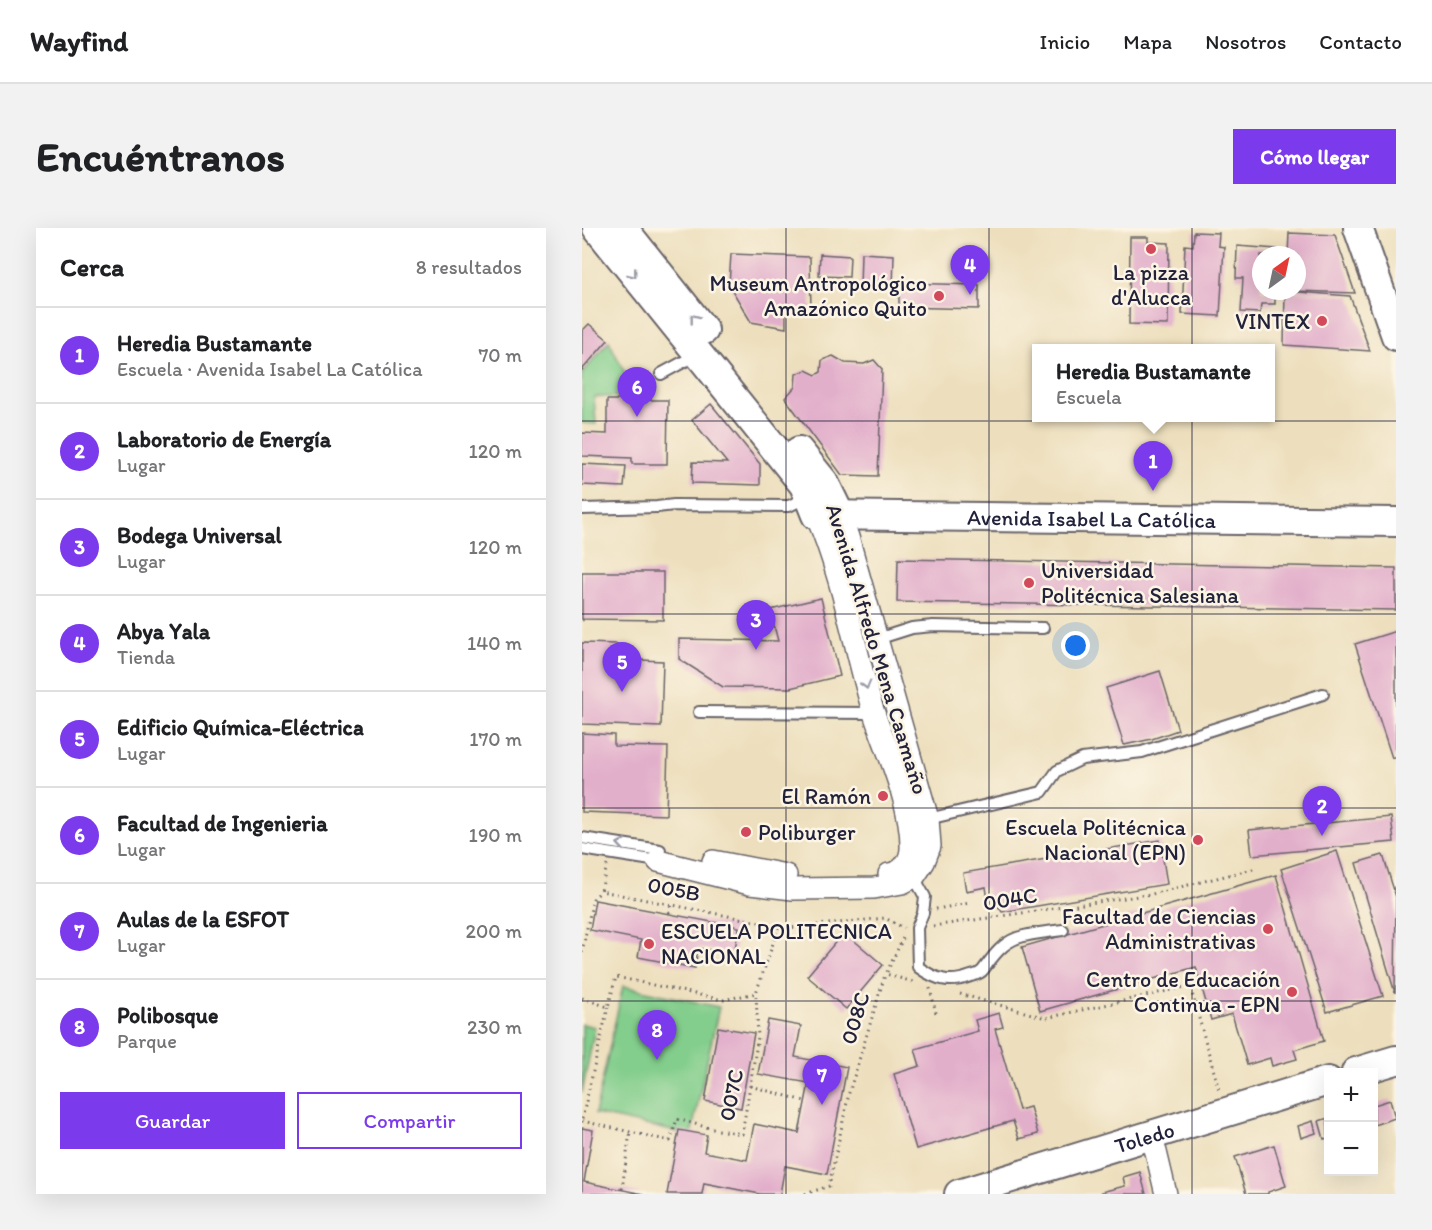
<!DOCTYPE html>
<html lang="es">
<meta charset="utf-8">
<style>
body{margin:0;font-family:Itim,sans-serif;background:#f2f2f2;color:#202124}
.controls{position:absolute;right:18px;bottom:18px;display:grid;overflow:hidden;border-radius:0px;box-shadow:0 6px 24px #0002}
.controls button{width:54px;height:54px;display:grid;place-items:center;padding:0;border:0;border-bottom:2px solid #e0e0e0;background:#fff;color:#202124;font:30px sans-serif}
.compass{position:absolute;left:670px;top:18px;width:54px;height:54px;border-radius:50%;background:#fff;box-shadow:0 6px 24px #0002;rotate:33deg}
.you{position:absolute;left:494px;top:418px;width:21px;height:21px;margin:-15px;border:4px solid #fff;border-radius:50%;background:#1a73e8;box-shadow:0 0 0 9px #1a73e833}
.badge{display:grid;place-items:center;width:39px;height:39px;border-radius:50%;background:#7c3aed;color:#fff;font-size:20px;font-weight:700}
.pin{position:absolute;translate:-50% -50px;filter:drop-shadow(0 2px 3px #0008)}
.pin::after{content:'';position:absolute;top:32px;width:21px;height:18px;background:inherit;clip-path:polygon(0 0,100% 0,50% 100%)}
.popup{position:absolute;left:450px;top:116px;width:243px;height:78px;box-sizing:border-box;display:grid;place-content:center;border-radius:0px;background:#fff;filter:drop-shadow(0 2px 4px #0005);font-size:20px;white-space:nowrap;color:#757577}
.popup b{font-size:22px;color:#202124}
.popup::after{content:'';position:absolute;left:50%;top:100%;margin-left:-12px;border:12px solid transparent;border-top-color:#fff}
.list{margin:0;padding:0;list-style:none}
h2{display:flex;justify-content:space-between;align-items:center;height:78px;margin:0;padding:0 24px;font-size:26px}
h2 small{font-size:20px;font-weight:400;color:#757577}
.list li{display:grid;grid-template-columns:39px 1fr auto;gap:18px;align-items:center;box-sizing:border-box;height:96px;padding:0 24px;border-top:2px solid #e0e0e0}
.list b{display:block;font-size:22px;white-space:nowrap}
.list p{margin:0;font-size:20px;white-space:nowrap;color:#757577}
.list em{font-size:20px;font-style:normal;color:#757577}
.actions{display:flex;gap:12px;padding:18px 24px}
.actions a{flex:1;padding:14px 0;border:2px solid #7c3aed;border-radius:0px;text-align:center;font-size:21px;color:#7c3aed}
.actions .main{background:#7c3aed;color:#fff}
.map{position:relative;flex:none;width:814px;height:966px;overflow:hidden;border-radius:0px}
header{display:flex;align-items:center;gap:36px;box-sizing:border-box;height:84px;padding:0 30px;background:#fff;border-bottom:2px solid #e0e0e0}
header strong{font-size:28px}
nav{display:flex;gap:33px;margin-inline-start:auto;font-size:21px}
.intro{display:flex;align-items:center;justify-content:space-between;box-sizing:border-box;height:144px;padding:0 36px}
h1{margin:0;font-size:42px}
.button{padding:15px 27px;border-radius:0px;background:#7c3aed;color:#fff;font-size:21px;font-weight:700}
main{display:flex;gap:36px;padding:0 36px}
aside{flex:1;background:#fff;border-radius:0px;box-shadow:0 6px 24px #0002}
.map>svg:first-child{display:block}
.green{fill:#83ce8c;stroke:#527864;stroke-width:1.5}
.building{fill:#e2afcb}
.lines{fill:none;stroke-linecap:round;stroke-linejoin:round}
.lane-casing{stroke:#696468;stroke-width:14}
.street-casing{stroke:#696468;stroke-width:24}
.secondary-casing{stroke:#696468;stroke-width:32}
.path{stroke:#696468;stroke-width:3;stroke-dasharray:1.5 4.5;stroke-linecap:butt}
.lane{stroke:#fff;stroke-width:10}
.street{stroke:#fff;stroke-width:21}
.secondary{stroke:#fff;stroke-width:28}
.oneway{stroke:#9c9ca7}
.grid{fill:none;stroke:#22223b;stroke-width:1.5;stroke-opacity:0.55}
.poi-dot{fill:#d1495b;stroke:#fcf5e5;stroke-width:2}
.labels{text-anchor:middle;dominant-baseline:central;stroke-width:5;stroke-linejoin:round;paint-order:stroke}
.poi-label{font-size:22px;fill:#22223b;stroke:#fcf5e5;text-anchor:end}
.street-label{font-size:22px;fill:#22223b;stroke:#fcf5e5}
</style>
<header>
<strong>Wayfind</strong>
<nav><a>Inicio</a><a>Mapa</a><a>Nosotros</a><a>Contacto</a></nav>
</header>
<div class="intro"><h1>Encuéntranos</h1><a class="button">Cómo llegar</a></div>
<main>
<aside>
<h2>Cerca<small>8 resultados</small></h2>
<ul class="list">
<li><span class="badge">1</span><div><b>Heredia Bustamante</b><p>Escuela · Avenida Isabel La Católica</p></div><em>70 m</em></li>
<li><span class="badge">2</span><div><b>Laboratorio de Energía</b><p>Lugar</p></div><em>120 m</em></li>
<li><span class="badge">3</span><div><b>Bodega Universal</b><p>Lugar</p></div><em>120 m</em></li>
<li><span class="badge">4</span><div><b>Abya Yala</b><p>Tienda</p></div><em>140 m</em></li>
<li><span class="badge">5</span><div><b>Edificio Química-Eléctrica</b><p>Lugar</p></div><em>170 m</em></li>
<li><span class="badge">6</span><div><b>Facultad de Ingenieria</b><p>Lugar</p></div><em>190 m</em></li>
<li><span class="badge">7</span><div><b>Aulas de la ESFOT</b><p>Lugar</p></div><em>200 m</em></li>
<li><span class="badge">8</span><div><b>Polibosque</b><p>Parque</p></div><em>230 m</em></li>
</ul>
<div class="actions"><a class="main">Guardar</a><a>Compartir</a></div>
</aside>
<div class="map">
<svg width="814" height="966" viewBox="0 0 814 966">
<rect width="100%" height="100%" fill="#fcf5e5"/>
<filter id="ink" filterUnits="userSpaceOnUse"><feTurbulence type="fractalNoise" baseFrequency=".0167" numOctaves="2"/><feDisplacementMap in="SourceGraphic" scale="12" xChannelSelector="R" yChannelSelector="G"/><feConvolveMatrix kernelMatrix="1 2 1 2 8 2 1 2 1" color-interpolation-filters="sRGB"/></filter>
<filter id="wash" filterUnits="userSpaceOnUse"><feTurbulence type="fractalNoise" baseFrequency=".008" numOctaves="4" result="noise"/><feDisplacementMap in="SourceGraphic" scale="24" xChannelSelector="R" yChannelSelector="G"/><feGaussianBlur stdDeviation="1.35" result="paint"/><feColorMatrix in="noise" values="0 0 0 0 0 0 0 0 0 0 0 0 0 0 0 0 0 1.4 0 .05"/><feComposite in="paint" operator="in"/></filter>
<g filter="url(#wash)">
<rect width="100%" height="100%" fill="#eddfbd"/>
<g class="green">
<polygon points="27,113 54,168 12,169 14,196 0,195 0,146"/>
<polygon points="41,758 137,779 109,907 13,886"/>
<polygon points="0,796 13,799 0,865"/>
</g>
<g id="blocks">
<g class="building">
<polygon points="612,4 637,5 636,18 642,19 638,88 600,86 603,17 611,18"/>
<polygon points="707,5 753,7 773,65 715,63 715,27 706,27"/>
<polygon points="548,9 566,9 566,14 587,15 586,97 547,96"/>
<polygon points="655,18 695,21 695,27 679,27 679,63 693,63 693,76 679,76 678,85 659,84 661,50 654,50"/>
<polygon points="279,25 312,27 311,61 278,60"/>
<polygon points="149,26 228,29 229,83 204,82 204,100 169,94 147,57"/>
<polygon points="238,26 268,28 267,49 237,48"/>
<polygon points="317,55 397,57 397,81 317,79"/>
<polygon points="703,63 768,68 788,123 702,117"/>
<polygon points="7,96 26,112 0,142 0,103"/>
<polygon points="251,128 263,135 282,136 292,132 300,141 296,248 260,247 203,170 213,159 214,146 224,142 234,147 239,144 240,132"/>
<polygon points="25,172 86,172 85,236 50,236 50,230 0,228 0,205 25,206"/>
<polygon points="129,176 178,236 178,257 110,255 111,234 145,235 110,192"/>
<polygon points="0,236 44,238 42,259 0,257"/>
<polygon points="316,331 814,340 814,382 315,374"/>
<polygon points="0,344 81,344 81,392 0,391"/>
<polygon points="239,370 258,448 208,460 141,459 97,431 97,411 196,413 188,382"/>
<polygon points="814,403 814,528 810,530 773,416"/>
<polygon points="0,415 35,416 35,431 81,433 79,499 0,496"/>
<polygon points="578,443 596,502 570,511 542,517 524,460"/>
<polygon points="0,505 32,507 32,518 86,519 84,587 0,584"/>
<polygon points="809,589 812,614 670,627 667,602"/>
<polygon points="578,612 585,656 420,684 416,678 407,679 404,659 384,663 381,645"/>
<polygon points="755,623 801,768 745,784 699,641"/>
<polygon points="801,627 814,669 813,765 774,635"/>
<polygon points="694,647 742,813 712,822 715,831 690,838 688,830 665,837 650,786 629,792 614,739 458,783 440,719"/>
<polygon points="13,672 157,699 152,726 116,720 113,740 56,729 59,712 8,702"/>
<polygon points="262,704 301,737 264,781 225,748"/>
<polygon points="417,785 421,799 413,801 437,882 448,879 456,906 437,911 431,893 334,921 312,846 338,838 333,821 396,803 393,792"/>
<polygon points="186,792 219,798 213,829 265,839 245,946 203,938 198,966 178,966 122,955 120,966 85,966 97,902 125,907 122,924 165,932 172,896 217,905 227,855 176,846"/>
<polygon points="136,799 172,805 159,880 123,873"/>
<polygon points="808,872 813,890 792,897 792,877"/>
<polygon points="746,890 746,910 742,911 737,893"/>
<polygon points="731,893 734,905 719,910 716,898"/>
<polygon points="0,900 11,902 2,954 61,966 0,966"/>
<polygon points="692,917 704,958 686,964 686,966 664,966 653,929"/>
<polygon points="558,944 564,966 520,966 519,964 543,958 541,949"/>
</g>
</g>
</g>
<g filter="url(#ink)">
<use href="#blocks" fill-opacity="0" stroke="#696468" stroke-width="1.5"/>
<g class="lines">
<defs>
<g id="lane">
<polyline points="79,146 116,126"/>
<polyline points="0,281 75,279 92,277 207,278 225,269"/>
<polyline points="292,412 330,400 351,398 461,400"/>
<polyline points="117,484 292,485"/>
<polyline points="346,591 460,564 475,543 500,531 560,524 741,466"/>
<polyline points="0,610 78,622"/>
<polyline points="0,621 76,633"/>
<path d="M332 649 343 669 341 685 335 700 336 739C354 752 368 756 389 748 393 747 398 746 401 742 410 730 419 716 435 710 449 705 466 704 481 702"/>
</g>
<g id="street">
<path d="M234 287C260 347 271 413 289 476 302 518 329 573 329 617 330 631 321 645 307 646"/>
<polyline points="76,633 168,656 211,661 292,660 320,655 332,649 342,634 348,618 346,591 266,309 258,287"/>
<polyline points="131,633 204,647"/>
<polyline points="568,907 574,924 584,966"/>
</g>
<g id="secondary">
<path id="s1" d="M15 0 222 257 234 287 814 294"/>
<polyline points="41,0 122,102"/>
<polyline points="776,0 814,108"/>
<polyline points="217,223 242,254 258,287"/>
<polyline points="774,844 814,832"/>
<path id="s2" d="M377 966 746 853"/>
</g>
</defs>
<use href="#lane" class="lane-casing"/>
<use href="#street" class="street-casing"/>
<use href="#secondary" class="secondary-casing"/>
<g class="path">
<polyline points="0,392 4,391"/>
<polyline points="25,637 19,663 207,700 303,690 322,700"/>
<polyline points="354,681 388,675"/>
<polyline points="87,685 89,677"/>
<polyline points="351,698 570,666 675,640"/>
<polyline points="321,710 304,746 331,754"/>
<polyline points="0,724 11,671 19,663"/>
<polyline points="348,760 355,789"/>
<polyline points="378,766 464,790 608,758 637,862"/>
<polyline points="0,770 26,779 34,749 141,772 174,765 197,698"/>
<polyline points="168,858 223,873"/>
<polyline points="0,891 26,779"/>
<polyline points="0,893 88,913 95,891 131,901 160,906 176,809 174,765"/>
<polyline points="40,961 48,904"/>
<polyline points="223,966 247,958 267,865 303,747"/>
</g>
<use href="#lane" class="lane"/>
<use href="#street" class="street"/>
<use href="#secondary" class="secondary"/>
</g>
<defs><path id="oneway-chevron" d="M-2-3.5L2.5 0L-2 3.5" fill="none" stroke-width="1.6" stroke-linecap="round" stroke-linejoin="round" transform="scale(1.5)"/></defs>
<g class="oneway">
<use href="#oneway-chevron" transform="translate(51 46) rotate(51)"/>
<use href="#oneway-chevron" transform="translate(112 90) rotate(-128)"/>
<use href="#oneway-chevron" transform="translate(284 457) rotate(75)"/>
<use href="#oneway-chevron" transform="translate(39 616) rotate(-171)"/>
</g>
</g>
<path class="grid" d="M204 0V966M407 0V966M610 0V966M0 193H814M0 386H814M0 580H814M0 773H814"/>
<g class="poi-dot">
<circle cx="569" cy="21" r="6"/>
<circle cx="357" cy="68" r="6"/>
<circle cx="740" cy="93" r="6"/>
<circle cx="447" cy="355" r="6"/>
<circle cx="301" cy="568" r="6"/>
<circle cx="164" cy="604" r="6"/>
<circle cx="616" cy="612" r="6"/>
<circle cx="686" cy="701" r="6"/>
<circle cx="67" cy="716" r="6"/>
<circle cx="710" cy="764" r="6"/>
</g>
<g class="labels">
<g class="poi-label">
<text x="569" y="44" text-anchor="middle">La pizza<tspan x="569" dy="25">d'Alucca</tspan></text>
<text x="345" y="55">Museum Antropológico<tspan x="345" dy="25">Amazónico Quito</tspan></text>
<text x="728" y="93">VINTEX</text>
<text x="459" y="342" text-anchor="start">Universidad<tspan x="459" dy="25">Politécnica Salesiana</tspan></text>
<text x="289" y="568">El Ramón</text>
<text x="604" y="599">Escuela Politécnica<tspan x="604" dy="25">Nacional (EPN)</tspan></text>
<text x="176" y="604" text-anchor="start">Poliburger</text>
<text x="674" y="688">Facultad de Ciencias<tspan x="674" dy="25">Administrativas</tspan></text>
<text x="79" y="703" text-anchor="start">ESCUELA POLITECNICA<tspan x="79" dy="25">NACIONAL</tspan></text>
<text x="698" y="751">Centro de Educación<tspan x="698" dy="25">Continua - EPN</tspan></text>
</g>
<g class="street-label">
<text stroke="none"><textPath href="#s1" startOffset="638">Avenida Isabel La Católica</textPath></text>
<text transform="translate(295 421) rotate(73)">Avenida Alfredo Mena Caamaño</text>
<text transform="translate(92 661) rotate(11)">005B</text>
<text transform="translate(428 671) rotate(-9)">004C</text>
<text transform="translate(273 790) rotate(-73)">008C</text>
<text transform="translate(149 867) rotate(-79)">007C</text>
<text stroke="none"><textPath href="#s2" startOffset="194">Toledo</textPath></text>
</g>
</g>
</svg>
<div class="controls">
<button>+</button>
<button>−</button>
</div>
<svg class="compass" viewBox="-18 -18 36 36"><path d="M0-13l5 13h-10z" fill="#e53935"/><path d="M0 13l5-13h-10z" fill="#757577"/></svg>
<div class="you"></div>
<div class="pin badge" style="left:571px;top:263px">1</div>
<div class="popup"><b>Heredia Bustamante</b>Escuela</div>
<div class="pin badge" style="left:740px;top:608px">2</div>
<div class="pin badge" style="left:174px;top:422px">3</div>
<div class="pin badge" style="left:388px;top:67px">4</div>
<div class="pin badge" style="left:40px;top:464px">5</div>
<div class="pin badge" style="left:55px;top:189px">6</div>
<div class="pin badge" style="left:240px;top:877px">7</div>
<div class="pin badge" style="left:75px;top:832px">8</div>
</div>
</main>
